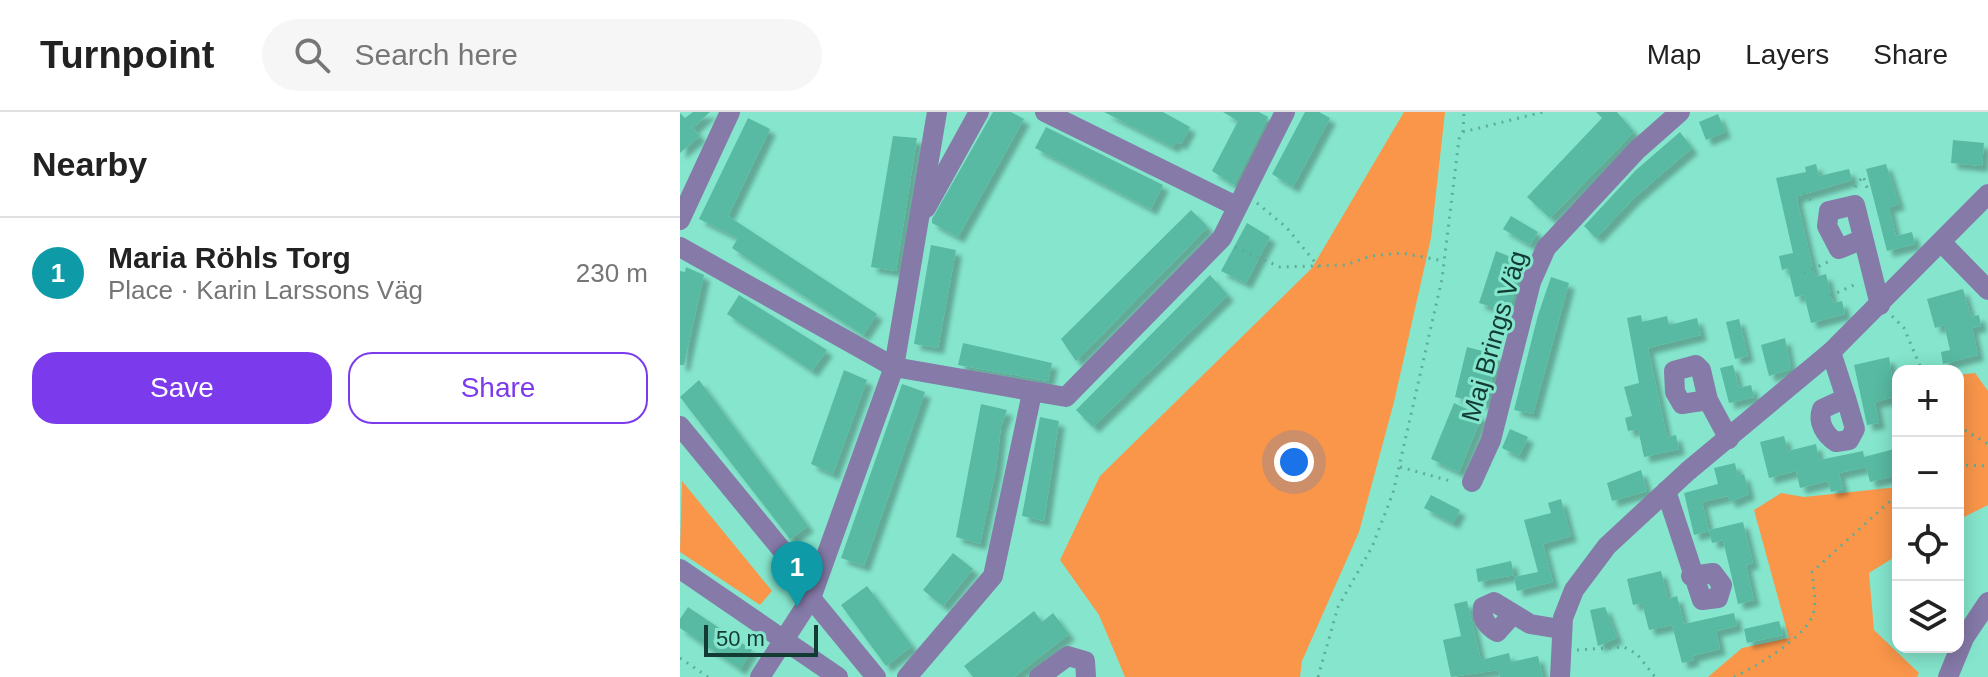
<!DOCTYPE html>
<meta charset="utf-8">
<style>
body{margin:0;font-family:Arial,sans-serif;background:#f6f6f6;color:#222}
.controls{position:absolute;right:24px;bottom:24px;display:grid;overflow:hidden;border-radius:16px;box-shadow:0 4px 20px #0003}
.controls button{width:72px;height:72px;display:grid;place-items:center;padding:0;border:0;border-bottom:2px solid #e0e0e0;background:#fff;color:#222;font:40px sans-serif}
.scale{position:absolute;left:24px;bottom:20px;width:114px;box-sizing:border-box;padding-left:8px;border:4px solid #123c33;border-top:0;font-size:22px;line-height:28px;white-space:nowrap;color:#123c33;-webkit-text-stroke:6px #85e6cd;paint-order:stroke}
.you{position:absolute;left:614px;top:350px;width:28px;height:28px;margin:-20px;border:6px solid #fff;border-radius:50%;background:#1a73e8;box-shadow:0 0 0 12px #1a73e833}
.badge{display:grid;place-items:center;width:52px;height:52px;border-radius:50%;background:#7c3aed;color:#fff;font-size:26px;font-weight:700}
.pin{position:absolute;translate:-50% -66px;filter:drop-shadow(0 2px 4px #0008)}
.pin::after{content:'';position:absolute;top:42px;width:28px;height:24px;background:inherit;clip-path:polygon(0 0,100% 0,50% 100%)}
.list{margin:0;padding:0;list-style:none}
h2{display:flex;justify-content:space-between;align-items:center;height:104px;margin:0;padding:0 32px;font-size:34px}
h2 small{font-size:26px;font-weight:400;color:#767676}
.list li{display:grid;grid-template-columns:52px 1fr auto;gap:24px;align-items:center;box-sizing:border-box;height:112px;padding:0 32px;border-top:2px solid #e0e0e0}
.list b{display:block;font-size:30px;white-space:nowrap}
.list p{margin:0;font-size:26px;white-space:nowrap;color:#767676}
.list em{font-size:26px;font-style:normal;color:#767676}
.actions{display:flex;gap:16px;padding:24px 32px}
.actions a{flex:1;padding:18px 0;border:2px solid #7c3aed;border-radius:24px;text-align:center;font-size:28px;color:#7c3aed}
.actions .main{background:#7c3aed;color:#fff}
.icon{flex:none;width:44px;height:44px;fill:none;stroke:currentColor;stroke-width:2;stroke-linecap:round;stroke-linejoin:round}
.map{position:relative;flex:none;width:1308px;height:565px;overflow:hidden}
header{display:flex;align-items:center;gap:48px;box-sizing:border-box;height:112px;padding:0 40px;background:#fff;border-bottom:2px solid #e0e0e0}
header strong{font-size:38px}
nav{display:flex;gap:44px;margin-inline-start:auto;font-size:28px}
.search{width:560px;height:72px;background:#f6f6f6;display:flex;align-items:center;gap:20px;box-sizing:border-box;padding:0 28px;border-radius:44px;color:#767676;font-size:30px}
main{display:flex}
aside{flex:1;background:#fff}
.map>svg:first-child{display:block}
.green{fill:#f9964a}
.building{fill:#58baa2;filter:url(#shadow)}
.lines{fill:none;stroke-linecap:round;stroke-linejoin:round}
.path{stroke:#5ead99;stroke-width:3;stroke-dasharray:2 6;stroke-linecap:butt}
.minor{stroke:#857aa8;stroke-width:20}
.labels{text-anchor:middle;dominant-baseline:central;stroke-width:6;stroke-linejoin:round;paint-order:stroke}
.street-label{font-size:26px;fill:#123c33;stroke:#85e6cd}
</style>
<header>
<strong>Turnpoint</strong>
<div class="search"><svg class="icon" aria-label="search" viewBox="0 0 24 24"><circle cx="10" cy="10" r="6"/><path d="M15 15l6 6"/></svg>Search here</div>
<nav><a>Map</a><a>Layers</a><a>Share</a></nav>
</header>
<main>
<aside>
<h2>Nearby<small></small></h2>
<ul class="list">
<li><span class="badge" style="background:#0f9aa8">1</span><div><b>Maria Röhls Torg</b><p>Place · Karin Larssons Väg</p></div><em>230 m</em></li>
</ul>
<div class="actions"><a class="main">Save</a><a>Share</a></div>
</aside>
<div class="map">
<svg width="1308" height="565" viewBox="0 0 1308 565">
<defs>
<filter id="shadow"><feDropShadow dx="6" dy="6" stdDeviation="2" flood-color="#0004"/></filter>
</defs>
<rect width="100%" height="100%" fill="#85e6cd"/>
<g class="green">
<polygon points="724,0 765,0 751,126 714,290 679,420 622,549 620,565 445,565 419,503 380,448 420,364 632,156"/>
<polygon points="1295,261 1308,279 1308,393 1278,408 1278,263"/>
<polygon points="2,369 92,479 80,493 0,440"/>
<polygon points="1218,375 1218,443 1189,461 1194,518 1239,561 1237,565 1028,565 1062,536 1109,526 1074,398 1101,381 1124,385"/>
</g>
<g class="building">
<polygon points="13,0 30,0 13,16 20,24 0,41 0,1 5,6"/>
<polygon points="313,0 331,0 344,7 278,125 252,111 252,107"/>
<polygon points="424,0 483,0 510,15 501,32 496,30 493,35"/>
<polygon points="543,0 579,0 588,5 554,73 532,59 558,9"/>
<polygon points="625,0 639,0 650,6 613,75 592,62"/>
<polygon points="916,0 937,0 954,20 870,106 847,85 922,6"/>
<polygon points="1038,2 1045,20 1026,28 1019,10"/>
<polygon points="68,6 90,17 48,104 197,202 183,223 52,136 58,126 19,107"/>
<polygon points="366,15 483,73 471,97 355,36"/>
<polygon points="1000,20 1012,36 955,85 916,126 904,114 956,58"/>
<polygon points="213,24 237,26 216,159 191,155"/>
<polygon points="1273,28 1304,31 1302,54 1271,51"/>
<polygon points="1136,52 1139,64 1169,57 1172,68 1118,84 1117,88 1135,165 1146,162 1153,191 1162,189 1165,202 1131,211 1124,183 1115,185 1108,156 1102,158 1099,144 1113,141 1096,66 1126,60 1125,55"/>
<polygon points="1206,52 1219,92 1209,95 1216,124 1232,120 1235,132 1207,139 1186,57"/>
<polygon points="511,98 528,115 396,249 381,227"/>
<polygon points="831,104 858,120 850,133 823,117"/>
<polygon points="567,111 590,125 566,171 541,159"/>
<polygon points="251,133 276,138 258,236 234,232"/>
<polygon points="816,139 843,150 829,200 799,191"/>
<polygon points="6,155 24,163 4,253 0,253 0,159 5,160"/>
<polygon points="530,163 548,183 413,315 396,298"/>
<polygon points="871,165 889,171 853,302 834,298 858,203"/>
<polygon points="1283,177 1291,205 1299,203 1301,214 1292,216 1298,243 1263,252 1261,240 1270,238 1264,213 1255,216 1247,187"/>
<polygon points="59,183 147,238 132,259 47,202"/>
<polygon points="961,203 962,210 987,204 989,213 1017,206 1021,223 968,236 987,325 996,323 999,337 964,345 958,317 948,319 945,306 952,304 944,275 959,271 947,206"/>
<polygon points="1059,207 1068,244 1055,247 1046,210"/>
<polygon points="1105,226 1111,257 1089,264 1081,233"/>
<polygon points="283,231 372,251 368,269 278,253"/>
<polygon points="787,235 818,243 805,292 775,285"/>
<polygon points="1209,245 1215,285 1195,290 1199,311 1187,313 1174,253"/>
<polygon points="1053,253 1059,276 1071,273 1074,285 1049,291 1040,256"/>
<polygon points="164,258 187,268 153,362 131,352"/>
<polygon points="19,268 128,414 110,427 0,285"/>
<polygon points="222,272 245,280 184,454 161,446"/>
<polygon points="774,291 802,304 779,360 751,347"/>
<polygon points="301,292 327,298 321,314 316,357 300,432 276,425"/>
<polygon points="360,305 379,309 364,409 342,404"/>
<polygon points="830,317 848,325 839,344 822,336"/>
<polygon points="1104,324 1108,339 1136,332 1139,348 1183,339 1184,345 1218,336 1218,363 1190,370 1186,355 1159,361 1163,377 1151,380 1148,369 1120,376 1116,359 1089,366 1080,330"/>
<polygon points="1055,351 1058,364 1064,362 1069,382 1050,390 1048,384 1022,390 1029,419 1014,423 1004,381 1038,372 1034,356"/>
<polygon points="961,358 967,379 932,389 927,371"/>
<polygon points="751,383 780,398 773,411 744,396"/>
<polygon points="881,387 891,424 863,432 873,470 837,479 834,465 858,460 844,408 871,401 868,391"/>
<polygon points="1063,410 1073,451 1066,453 1074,488 1058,492 1043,428 1032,431 1029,418"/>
<polygon points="273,441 293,457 263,494 243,478"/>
<polygon points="831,449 834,463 798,470 796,457"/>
<polygon points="981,459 988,487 997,484 1004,512 1054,501 1057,514 1036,519 1040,537 1012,544 1014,548 1002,551 992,513 969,518 962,491 953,493 947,467"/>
<polygon points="187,474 232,534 206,554 161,493"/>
<polygon points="787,489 801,548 829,541 831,550 858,544 863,565 820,565 818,558 771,565 763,528 781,524 774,492"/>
<polygon points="8,495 72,538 60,557 0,516 0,507"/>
<polygon points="925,495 937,526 918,534 910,498"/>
<polygon points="354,499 362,510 373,501 389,522 334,565 293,565 284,554"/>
<polygon points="1099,509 1103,523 1067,531 1064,517"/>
</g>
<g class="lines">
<g class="path">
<polyline points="783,20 784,0"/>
<polyline points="1175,75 1183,64 1189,81"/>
<polyline points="1123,82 1135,91"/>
<polyline points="577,91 606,115 639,155"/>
<polyline points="555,135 600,155 666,153 690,144 722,141 764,149"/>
<polyline points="1124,161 1150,149"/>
<polyline points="1150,184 1176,172"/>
<polyline points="1212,204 1224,216 1242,259"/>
<polyline points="1278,314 1308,332"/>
<polyline points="1278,353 1308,354"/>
<polyline points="720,355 774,370"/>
<polyline points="897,538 944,535 957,542 975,565"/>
<polyline points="0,546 28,565"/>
<polyline points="638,565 658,495 692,435 713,381 762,167 779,27 783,20 863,0"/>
<path d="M1054 565C1075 555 1131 523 1134 498 1136 486 1133 472 1132 460L1218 382"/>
</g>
<g class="minor">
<polyline points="365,0 556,94"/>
<polyline points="246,96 299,0"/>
<polyline points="0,108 50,0"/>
<polyline points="1181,128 1159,137 1147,114 1149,99 1175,93 1200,193"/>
<polyline points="1261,130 1308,178"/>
<polyline points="0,135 214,255 386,285 542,126 605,0"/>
<path d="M1151 240 1166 286 1142 297C1137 310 1145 323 1156 330L1169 328 1175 317 1166 286"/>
<polyline points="1028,288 1002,292 995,280 994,259 1016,253 1021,258 1028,288 1049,327"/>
<polyline points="0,314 134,477"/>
<polyline points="792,370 811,328 851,170 866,136 957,38 1000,0"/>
<polyline points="986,379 1022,488 1038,486 1042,473 1033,461 1011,464"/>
<polyline points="0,457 158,565"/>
<polyline points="131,486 196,565"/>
<path d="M833 502 817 520C807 514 801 507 803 495L814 490 850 512 880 517"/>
<polyline points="80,565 131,486 214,255 257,0"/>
<polyline points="227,565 313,464 352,281"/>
<polyline points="359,565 388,544 405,549 406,565"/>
<polyline points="880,565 883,506 894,478 927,434 1008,359 1151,240 1308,82"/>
<polyline points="1268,565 1284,526 1308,490"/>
</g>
</g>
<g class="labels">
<g class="street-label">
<text transform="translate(814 224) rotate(-74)">Maj Brings Väg</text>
</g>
</g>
</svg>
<div class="controls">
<button>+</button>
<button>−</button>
<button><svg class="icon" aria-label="locate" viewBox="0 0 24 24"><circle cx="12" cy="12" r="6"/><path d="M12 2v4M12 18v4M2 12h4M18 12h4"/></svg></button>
<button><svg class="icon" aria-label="layers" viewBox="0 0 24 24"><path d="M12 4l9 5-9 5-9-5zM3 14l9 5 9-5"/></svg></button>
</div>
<div class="scale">50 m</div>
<div class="you"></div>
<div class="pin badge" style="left:117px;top:495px;background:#0f9aa8">1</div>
</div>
</main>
